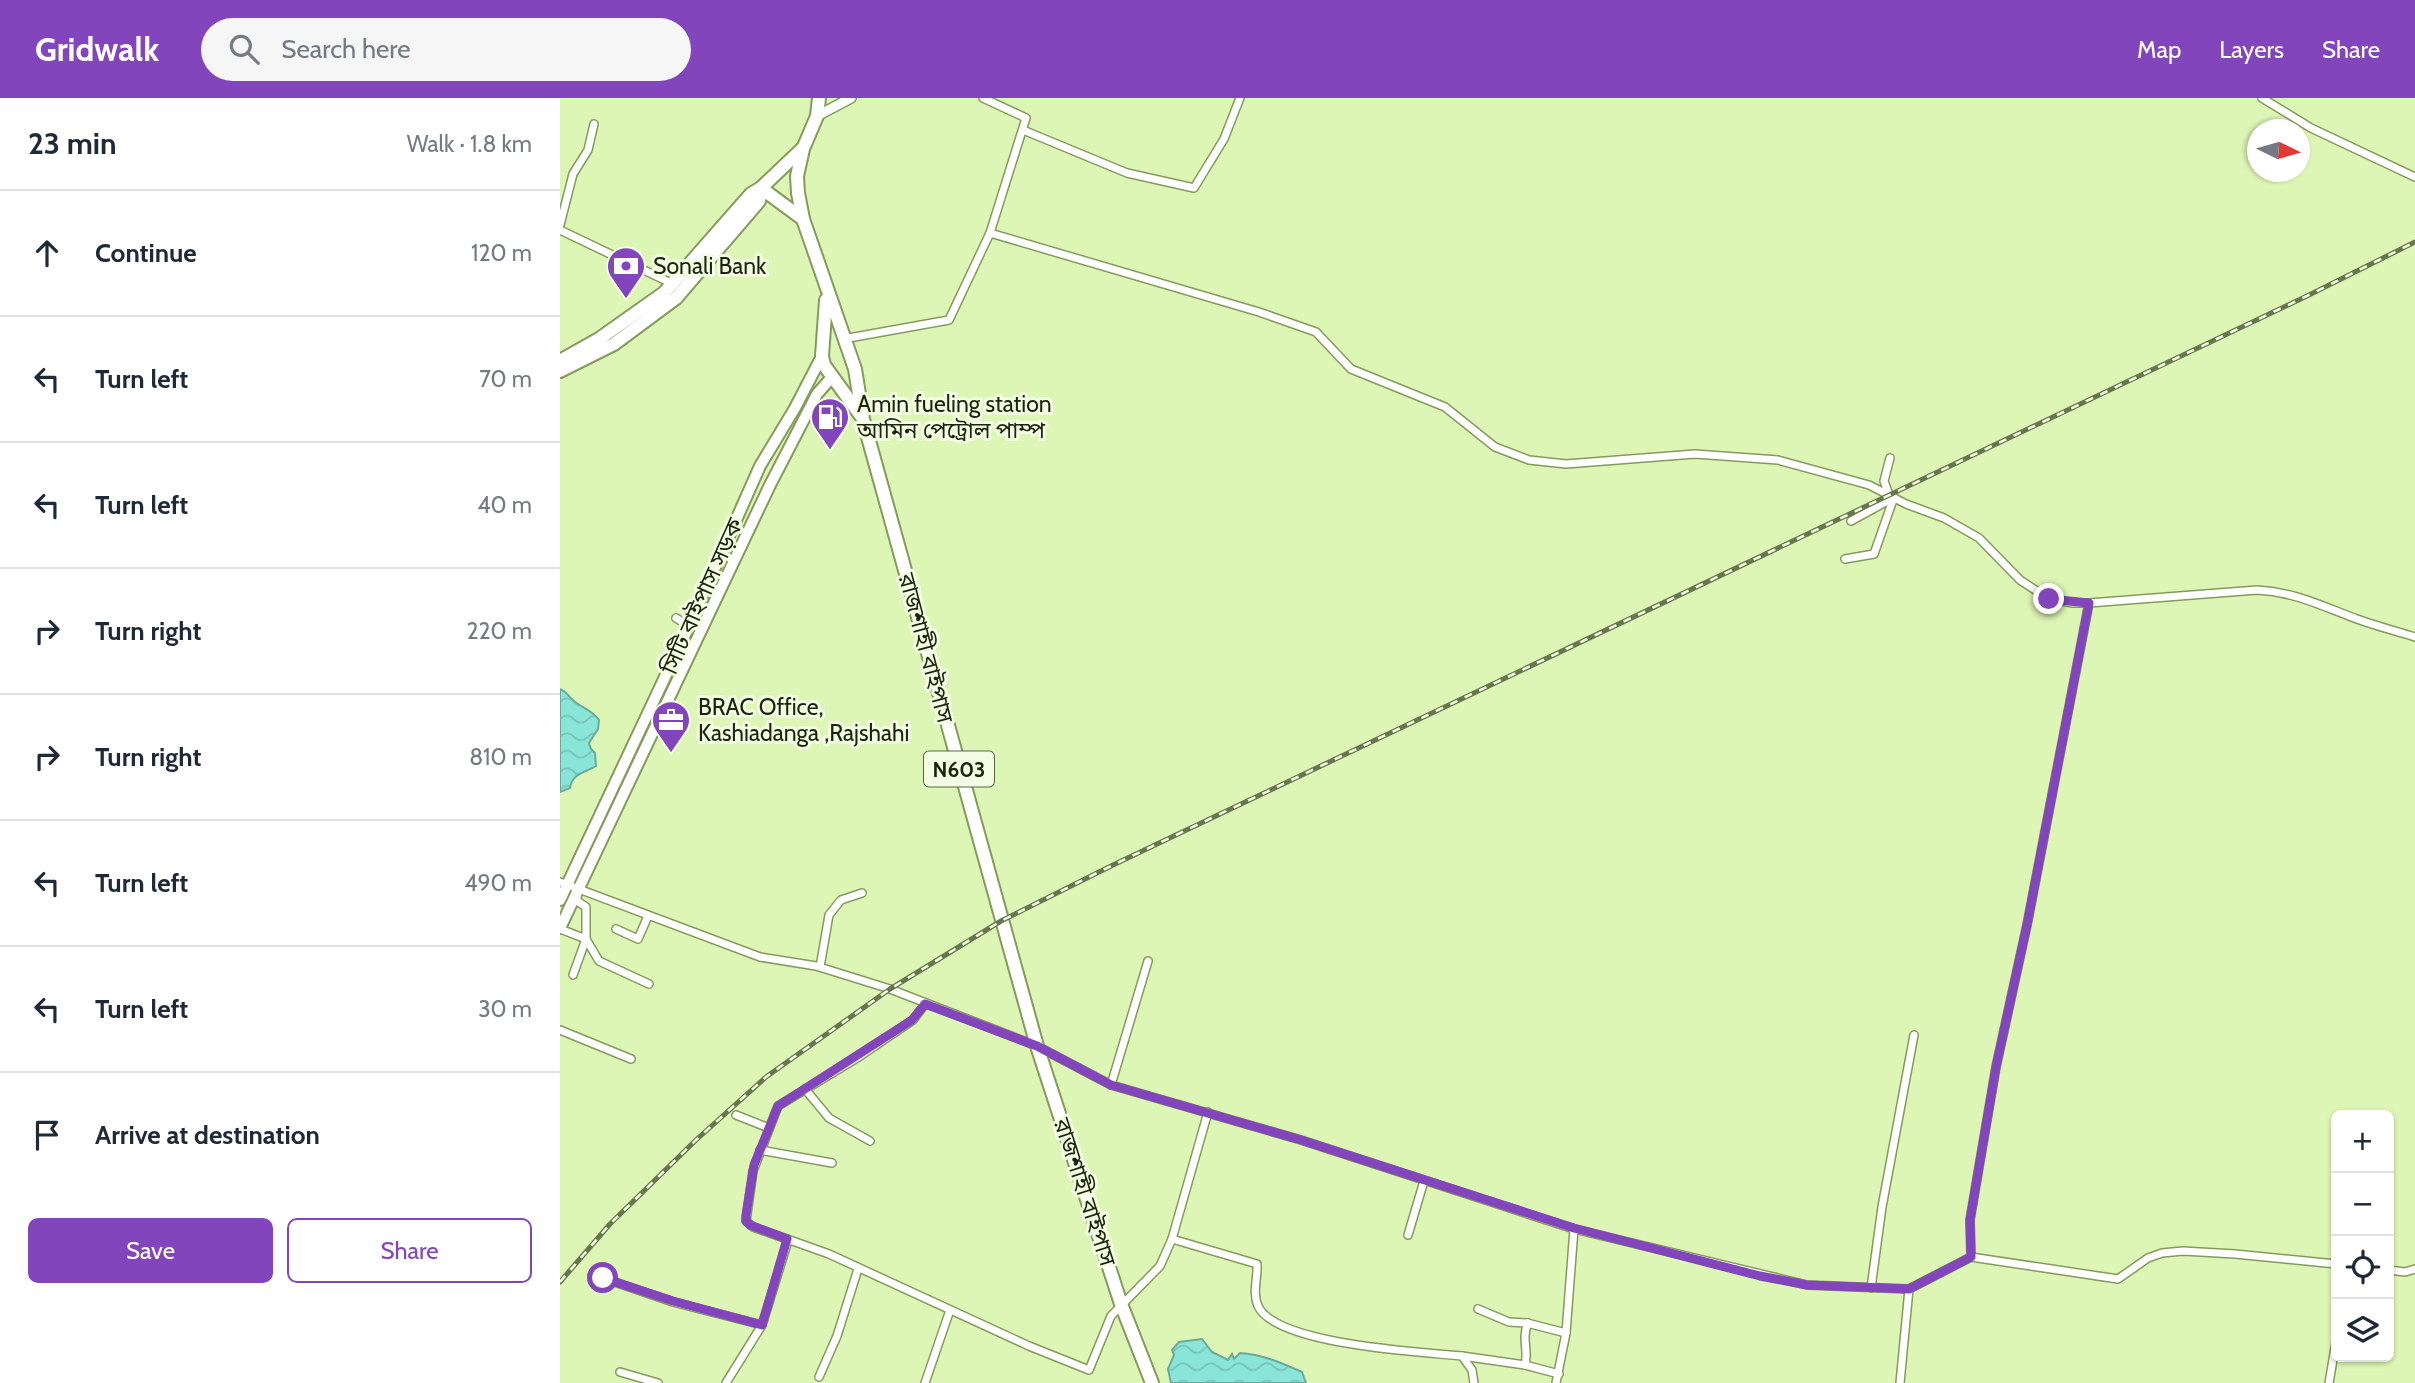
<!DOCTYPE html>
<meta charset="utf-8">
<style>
body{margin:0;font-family:Cabin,"Noto Sans Bengali",sans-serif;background:#f6f6f7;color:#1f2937}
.controls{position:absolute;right:21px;bottom:21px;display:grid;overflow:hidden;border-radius:10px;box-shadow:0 2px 5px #0004}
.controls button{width:63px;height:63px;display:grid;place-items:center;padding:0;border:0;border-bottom:2px solid #e0e1e3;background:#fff;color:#1f2937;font:35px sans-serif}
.compass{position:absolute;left:1687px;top:21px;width:63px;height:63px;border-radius:50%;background:#fff;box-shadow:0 2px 5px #0004;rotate:95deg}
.stop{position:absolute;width:21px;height:21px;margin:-16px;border:5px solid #8245bb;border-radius:50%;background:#fff}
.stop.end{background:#8245bb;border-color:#fff;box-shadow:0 2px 7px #0008}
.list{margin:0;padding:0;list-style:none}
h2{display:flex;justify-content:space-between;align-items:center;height:91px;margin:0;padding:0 28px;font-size:30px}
h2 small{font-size:23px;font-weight:400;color:#747a83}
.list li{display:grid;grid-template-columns:46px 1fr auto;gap:21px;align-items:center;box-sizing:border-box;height:126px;padding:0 28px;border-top:2px solid #e0e1e3}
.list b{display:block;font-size:26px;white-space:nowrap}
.list em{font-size:23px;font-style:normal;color:#747a83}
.actions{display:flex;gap:14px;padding:21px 28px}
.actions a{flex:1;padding:16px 0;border:2px solid #8245bb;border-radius:10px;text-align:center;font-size:24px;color:#8245bb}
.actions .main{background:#8245bb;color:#fff}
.icon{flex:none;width:38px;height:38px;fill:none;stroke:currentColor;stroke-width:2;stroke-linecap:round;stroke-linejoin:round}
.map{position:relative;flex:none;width:1855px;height:1285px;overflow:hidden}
header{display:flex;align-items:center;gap:42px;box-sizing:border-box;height:98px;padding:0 35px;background:#8245bb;color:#fff}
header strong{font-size:33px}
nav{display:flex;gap:38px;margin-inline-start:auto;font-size:24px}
.search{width:490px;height:63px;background:#f6f6f7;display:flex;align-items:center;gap:18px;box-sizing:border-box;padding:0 24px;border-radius:38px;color:#747a83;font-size:26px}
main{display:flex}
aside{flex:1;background:#fff}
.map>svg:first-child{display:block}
.water{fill:url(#water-waves);stroke:#69ab9b;stroke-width:2}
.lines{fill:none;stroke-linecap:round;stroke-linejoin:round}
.minor-casing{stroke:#859b5e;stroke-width:10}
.tertiary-casing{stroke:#859b5e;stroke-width:12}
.primary-casing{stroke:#859b5e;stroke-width:14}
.trunk-casing{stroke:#859b5e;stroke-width:16}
.minor{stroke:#fff;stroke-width:7}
.tertiary{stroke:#fff;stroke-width:9}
.primary{stroke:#fff;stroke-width:10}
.trunk{stroke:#fff;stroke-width:12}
.rail-casing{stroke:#68764e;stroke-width:5}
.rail{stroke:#f3fde3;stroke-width:2.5;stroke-dasharray:8;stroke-linecap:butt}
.route{stroke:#8245bb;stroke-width:9}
.labels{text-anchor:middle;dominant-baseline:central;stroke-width:6;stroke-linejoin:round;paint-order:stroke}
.shield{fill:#f3fde3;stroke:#5c654c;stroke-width:2}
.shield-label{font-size:21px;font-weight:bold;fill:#1c240b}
.poi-label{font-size:23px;fill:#1c240b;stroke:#f3fde3;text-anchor:start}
.street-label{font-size:23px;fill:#1c240b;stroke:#f3fde3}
</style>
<header>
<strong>Gridwalk</strong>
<div class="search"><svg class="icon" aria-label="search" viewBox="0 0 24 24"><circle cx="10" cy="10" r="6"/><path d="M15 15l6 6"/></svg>Search here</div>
<nav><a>Map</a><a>Layers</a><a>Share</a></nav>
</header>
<main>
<aside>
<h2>23 min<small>Walk · 1.8 km</small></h2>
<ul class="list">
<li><svg class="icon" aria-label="ahead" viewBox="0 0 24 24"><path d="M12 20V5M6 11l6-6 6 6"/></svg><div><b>Continue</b></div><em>120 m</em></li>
<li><svg class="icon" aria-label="left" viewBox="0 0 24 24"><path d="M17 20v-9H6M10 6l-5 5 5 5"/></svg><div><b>Turn left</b></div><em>70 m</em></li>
<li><svg class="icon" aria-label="left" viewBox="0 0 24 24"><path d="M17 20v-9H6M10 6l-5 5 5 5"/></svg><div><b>Turn left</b></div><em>40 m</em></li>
<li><svg class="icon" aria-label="right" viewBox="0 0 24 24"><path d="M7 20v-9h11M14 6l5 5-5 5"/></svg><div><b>Turn right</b></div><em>220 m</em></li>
<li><svg class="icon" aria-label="right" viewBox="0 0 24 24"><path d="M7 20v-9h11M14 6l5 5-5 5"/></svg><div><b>Turn right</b></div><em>810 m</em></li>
<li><svg class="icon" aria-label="left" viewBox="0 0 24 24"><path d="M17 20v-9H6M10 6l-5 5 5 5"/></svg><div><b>Turn left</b></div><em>490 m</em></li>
<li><svg class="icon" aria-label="left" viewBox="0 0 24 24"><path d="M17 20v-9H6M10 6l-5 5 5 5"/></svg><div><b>Turn left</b></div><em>30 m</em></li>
<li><svg class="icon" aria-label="arrive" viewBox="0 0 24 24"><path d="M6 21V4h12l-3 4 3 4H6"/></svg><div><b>Arrive at destination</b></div></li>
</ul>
<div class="actions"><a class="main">Save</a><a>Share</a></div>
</aside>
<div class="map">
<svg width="1855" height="1285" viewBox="0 0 1855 1285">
<defs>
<pattern id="water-waves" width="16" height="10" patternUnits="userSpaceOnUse" patternTransform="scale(1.75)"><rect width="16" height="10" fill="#8ae5d9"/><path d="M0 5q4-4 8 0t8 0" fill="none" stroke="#76c4b9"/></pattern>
</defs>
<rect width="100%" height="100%" fill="#def6b5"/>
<g class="water">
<path d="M0 591C7 594 8 598 14 603 22 610 32 612 39 622L38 631 29 645 31 651 35 655 36 668C25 675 12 675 10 690L0 694Z"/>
<path d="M642 1241 652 1254 668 1262 672 1256 674 1261 680 1255C701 1256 722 1265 742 1274L746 1285H611L608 1271 614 1257 612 1252 619 1244Z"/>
</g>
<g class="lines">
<defs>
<g id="minor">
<polyline points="423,0 466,20 430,135"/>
<polyline points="1702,0 1751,30 1855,79"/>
<polyline points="463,32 567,75 634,90 664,41 680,0"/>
<polyline points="0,127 13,76 28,52 34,26"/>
<polyline points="0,132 113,186"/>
<polyline points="283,241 389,222 430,135 699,214 756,234 791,271 885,309 935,349 969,362 1006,366 1135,356 1218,362 1309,387 1346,406 1384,420 1419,440 1460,482 1489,501 1513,505 1529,505 1467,827 1436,969 1410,1122 1411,1159"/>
<polyline points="1329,397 1324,383 1330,360"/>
<polyline points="1291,423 1333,400"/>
<polyline points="1285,461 1314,456 1334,399"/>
<path d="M1529 505 1697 492C1735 494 1762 508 1797 521 1816 528 1836 533 1855 539"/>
<polyline points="116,520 129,528"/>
<polyline points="0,784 200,859 256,868 330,891 477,948 551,987 741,1042 1014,1131 1247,1187 1349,1191 1411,1159 1558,1181 1588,1160 1602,1155 1623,1153 1675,1156 1776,1166"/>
<polyline points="0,831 26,841 39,863 89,886"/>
<polyline points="56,831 78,841 88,818"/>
<polyline points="260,869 269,817 281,802 302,795"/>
<polyline points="13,877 26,841 26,809 17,803 17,798"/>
<polyline points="0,932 71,961"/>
<polyline points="551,987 588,863"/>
<polyline points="245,991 269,1020 310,1043"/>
<polyline points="176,1017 209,1030"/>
<polyline points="200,1052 272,1065"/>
<polyline points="848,1137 864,1083"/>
<polyline points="227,1141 269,1156 469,1248 529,1272 551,1218 600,1168 612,1141 648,1014"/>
<path d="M612 1141 697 1166C698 1180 692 1194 698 1208 716 1247 862 1254 902 1258L912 1272 914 1285"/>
<polyline points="1829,1172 1845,1174 1855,1171"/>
<polyline points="43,1180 113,1204 202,1227"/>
<polyline points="1311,1190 1322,1109 1354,937"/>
<polyline points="918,1211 949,1224 967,1225 1006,1235"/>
<polyline points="902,1258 965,1267 999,1276"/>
<path d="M965 1267C969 1252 961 1241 968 1225"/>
<polyline points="60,1274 98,1285"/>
<polyline points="259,1279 277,1238 298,1171"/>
<polyline points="166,1285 202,1227 227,1146 227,1141 193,1129 186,1123 193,1073 218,1008 297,960 353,922 365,906"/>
<polyline points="365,1285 390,1212"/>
<polyline points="996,1285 1006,1235 1014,1131"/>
<polyline points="1340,1285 1349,1191"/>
<polyline points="1769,1285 1776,1244"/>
</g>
<polyline id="tertiary" points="257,18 291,0"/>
<g id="primary">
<polyline points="0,802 129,528 200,368 235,310 262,258"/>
<polyline points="0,830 210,387 257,296 272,279"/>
</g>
<g id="trunk">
<polyline points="259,0 257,18 243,51 237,78 238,95 243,121 295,271 303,321 477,948 561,1206 592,1285"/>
<polyline points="201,90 243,121"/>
<polyline points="266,202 262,258 264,267 301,318"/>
<polyline points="0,263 39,241 104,195 191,96 201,90 242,51"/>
<polyline points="0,273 54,246 116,200 199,103 201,90"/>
</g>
</defs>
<use href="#minor" class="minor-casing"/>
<use href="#tertiary" class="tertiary-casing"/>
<use href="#primary" class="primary-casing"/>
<use href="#trunk" class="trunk-casing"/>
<use href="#minor" class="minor"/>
<use href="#tertiary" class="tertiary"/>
<use href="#primary" class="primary"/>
<use href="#trunk" class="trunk"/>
<defs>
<polyline id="rail" points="0,1184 50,1126 136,1042 206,979 330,891 441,823 553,767 1747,198 1855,144"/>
</defs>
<use href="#rail" class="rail-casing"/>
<use href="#rail" class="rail"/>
</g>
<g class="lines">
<polyline class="route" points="43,1180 113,1203 202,1227 227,1141 190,1127 186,1123 186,1117 194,1067 218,1008 352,922 365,906 477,948 551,987 741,1042 1014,1130 1200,1178 1247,1187 1349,1191 1411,1159 1410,1122 1436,969 1467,827 1529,505 1489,501"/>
</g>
<defs>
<symbol id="bank-pin" viewBox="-11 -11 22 30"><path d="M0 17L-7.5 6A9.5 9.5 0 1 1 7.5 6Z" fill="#8245bb" stroke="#f3fde3"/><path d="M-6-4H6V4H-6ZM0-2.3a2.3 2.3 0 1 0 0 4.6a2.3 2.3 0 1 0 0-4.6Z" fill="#fff"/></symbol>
<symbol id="fuel-pin" viewBox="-11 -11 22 30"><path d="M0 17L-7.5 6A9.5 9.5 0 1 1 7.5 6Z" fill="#8245bb" stroke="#f3fde3"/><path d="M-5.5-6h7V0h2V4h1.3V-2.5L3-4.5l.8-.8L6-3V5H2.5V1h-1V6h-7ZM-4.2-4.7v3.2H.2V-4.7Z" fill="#fff"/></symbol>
<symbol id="office-pin" viewBox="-11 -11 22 30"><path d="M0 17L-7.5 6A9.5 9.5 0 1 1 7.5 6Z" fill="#8245bb" stroke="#f3fde3"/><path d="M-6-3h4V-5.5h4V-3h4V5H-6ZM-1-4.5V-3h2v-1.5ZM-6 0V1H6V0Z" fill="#fff"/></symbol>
</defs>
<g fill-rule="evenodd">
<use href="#bank-pin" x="44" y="146" width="44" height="60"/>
<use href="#fuel-pin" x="248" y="297" width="44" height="60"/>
<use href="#office-pin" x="89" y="600" width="44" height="60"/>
</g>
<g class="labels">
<rect class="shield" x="364" y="653.5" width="70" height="35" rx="5"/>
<g class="shield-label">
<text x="399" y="671">N603</text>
</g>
<g class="poi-label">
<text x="93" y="168">Sonali Bank</text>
<text x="297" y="306">Amin fueling station<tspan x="297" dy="26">আমিন পেট্রোল পাম্প</tspan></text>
<text x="138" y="609">BRAC Office,<tspan x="138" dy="26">Kashiadanga ,Rajshahi</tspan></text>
</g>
<g class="street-label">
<text transform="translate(142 498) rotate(-66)">সিটি বাইপাস সড়ক</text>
<text transform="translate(366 550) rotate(75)">রাজশাহী বাইপাস</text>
<text transform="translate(525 1094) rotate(72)">রাজশাহী বাইপাস</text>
</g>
</g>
</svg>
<div class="controls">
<button>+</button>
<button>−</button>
<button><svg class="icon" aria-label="locate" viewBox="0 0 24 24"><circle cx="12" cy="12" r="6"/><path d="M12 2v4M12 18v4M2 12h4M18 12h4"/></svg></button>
<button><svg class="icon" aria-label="layers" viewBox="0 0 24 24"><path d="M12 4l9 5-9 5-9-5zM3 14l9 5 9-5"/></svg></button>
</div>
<svg class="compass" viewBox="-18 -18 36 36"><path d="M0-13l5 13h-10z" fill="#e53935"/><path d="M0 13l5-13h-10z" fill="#747a83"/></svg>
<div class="stop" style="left:43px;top:1180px"></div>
<div class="stop end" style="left:1489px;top:501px"></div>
</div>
</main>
